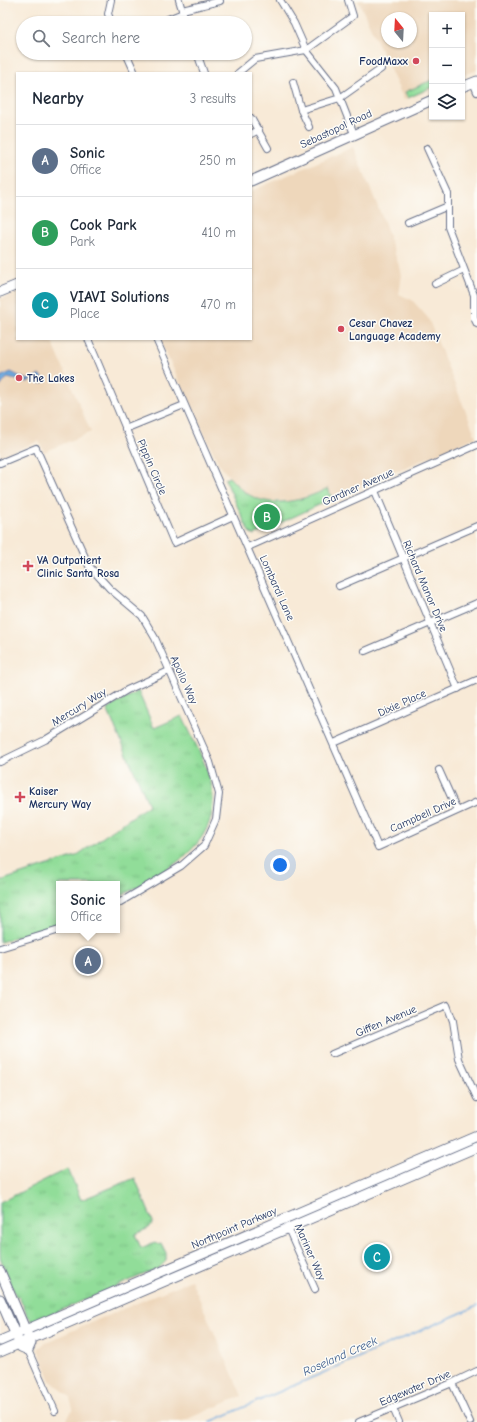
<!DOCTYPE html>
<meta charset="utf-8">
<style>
body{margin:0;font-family:"Comic Neue",sans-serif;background:#f2f2f3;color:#1f2937}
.controls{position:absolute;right:12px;top:12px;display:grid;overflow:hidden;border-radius:0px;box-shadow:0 1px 3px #0004}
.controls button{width:36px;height:36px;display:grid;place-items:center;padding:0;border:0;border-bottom:1px solid #e0e1e3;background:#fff;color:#1f2937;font:20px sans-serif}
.compass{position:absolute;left:381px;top:12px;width:36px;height:36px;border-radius:50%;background:#fff;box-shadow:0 1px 3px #0004;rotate:342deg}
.you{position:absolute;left:280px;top:865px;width:14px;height:14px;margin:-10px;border:3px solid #fff;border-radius:50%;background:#1a73e8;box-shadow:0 0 0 6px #1a73e833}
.badge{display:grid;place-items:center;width:26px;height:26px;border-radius:50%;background:#d1495b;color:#fff;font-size:13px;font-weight:700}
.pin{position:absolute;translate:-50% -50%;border:2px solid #fff;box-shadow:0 1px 4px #0006}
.popup{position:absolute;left:56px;top:881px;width:64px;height:52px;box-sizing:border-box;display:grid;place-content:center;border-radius:0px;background:#fff;filter:drop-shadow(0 1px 3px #0005);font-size:13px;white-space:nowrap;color:#747a83}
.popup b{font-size:15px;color:#1f2937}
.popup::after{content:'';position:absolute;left:50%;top:100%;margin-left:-8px;border:8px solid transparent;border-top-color:#fff}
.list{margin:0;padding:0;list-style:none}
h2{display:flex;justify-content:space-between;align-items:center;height:52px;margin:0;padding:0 16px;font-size:17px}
h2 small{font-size:13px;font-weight:400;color:#747a83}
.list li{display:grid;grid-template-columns:26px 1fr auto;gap:12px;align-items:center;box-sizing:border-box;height:72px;padding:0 16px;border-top:1px solid #e0e1e3}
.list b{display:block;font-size:15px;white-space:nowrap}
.list p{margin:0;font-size:13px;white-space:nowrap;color:#747a83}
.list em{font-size:13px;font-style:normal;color:#747a83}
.icon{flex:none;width:22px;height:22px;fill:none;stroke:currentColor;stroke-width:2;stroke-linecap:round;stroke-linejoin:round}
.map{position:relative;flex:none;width:477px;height:1422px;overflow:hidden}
.search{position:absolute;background:#fff;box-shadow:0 1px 3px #0004;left:16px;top:16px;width:236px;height:44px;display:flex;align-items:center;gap:10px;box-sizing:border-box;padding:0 14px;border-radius:22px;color:#747a83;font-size:15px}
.panel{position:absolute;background:#fff;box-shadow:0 1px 3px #0004;left:16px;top:72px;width:236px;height:268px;border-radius:0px}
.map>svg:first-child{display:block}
.built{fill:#eed7bb;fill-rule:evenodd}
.grass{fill:url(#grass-tufts);stroke:#56867c}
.water{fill:#6ea9df;stroke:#446c9e}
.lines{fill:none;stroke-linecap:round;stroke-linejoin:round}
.stream{stroke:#6ea9df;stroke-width:1.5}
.street-casing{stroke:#687088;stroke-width:8}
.secondary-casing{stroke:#687088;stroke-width:11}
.street{stroke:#fff;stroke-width:6}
.secondary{stroke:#fff;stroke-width:9}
.poi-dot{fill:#d1495b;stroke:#fdfcf7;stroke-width:1.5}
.labels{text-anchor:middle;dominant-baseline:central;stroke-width:3;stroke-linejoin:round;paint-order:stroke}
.poi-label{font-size:11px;font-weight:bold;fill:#1b2f5e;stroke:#fdfcf7;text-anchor:start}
.street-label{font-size:11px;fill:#1b2f5e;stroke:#fdfcf7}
.water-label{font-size:12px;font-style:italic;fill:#385a8b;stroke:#fdfcf7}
</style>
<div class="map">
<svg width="477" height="1422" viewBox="0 0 477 1422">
<defs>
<pattern id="grass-tufts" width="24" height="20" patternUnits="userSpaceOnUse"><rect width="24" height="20" fill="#91dd99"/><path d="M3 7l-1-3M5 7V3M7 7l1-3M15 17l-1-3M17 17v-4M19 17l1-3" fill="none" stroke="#7cbe86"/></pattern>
</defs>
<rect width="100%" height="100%" fill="#fdfcf7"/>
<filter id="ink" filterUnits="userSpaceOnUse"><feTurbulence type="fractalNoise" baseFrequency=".025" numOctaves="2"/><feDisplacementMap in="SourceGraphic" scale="8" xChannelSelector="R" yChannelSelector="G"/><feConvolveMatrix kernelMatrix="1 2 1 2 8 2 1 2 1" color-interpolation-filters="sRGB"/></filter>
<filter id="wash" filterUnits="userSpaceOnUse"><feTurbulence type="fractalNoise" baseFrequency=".012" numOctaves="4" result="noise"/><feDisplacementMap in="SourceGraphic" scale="16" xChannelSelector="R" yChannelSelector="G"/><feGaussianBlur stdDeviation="0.9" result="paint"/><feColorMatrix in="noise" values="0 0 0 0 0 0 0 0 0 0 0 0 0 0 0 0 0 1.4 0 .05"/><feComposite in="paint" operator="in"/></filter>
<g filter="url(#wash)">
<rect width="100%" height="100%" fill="#f8ead7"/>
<g class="built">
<path d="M358 0H477V70L462 76V15H432V89L404 100ZM387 18H411V42H387Z"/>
<polygon points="353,147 383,219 402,275 399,294 412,300 428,318 476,437 332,499 328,488 317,494 296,501 263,501 246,493 229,477 219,464 159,339 251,339 251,191"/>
<polygon points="17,292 17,339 51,339 91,432 44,452 39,441 0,457 0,299"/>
<polygon points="191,1280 242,1396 180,1422 66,1422 73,1408 69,1396 51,1381 38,1349 46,1342"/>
</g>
<g class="grass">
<polygon points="432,80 432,87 408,98 405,92"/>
<path d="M229 477C234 482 240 488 245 492 269 510 304 501 328 488L332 499 254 535 249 532 225 479Z"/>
<path d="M138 691 154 728 182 716C192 737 205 760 211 783 225 847 162 872 117 898V884H59V924L0 942V881L76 856 149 805 107 709Z"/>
<path d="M68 1169 81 1200 135 1178 153 1222 149 1228 135 1234 141 1248 155 1242 157 1244 161 1243 166 1253V1261L159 1268 38 1320 30 1321 31 1318 27 1316 23 1303 22 1304 19 1296 16 1297 0 1257V1202C23 1192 44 1179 68 1169Z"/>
</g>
<polygon class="water" points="11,372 27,380 40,375 44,381 42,384 32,380 27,382 7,378 0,387 0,377"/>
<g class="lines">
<polyline class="stream" points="210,1422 477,1306"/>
</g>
</g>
<g filter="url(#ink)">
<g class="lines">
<defs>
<g id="street">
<polyline points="111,0 108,14 112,23"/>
<polyline points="179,0 186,23"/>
<polyline points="280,0 294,23 306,50 336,88 354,134"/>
<polyline points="182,10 220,1"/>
<polyline points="158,23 183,13"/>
<polyline points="126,53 135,73"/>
<polyline points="197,53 204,73"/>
<polyline points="238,73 255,59 306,50 353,16 348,0"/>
<polyline points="293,82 301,110 309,127"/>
<polyline points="473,82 477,92"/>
<polyline points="301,110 340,98 381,69"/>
<polyline points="251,118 268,148"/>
<polyline points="251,134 259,130"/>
<polyline points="427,148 448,194 448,227 474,295 474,318 477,324"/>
<polyline points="408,223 448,206"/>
<polyline points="435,284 464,270"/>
<polyline points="88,339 174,543 233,516"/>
<polyline points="156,339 378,847 477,802"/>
<polyline points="125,429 184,405"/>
<polyline points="0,463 36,448 89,566 110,589 142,616 155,638 210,762 219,794 216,819 204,846 181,866 117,904"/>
<polyline points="375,491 458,689"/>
<polyline points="248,547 477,445"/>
<polyline points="339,586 477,526"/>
<polyline points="365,651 477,603"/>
<polyline points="334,743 477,680"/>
<polyline points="0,762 45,740 127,690 169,671"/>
<polyline points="439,770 457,810"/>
<polyline points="0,948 59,930"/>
<polyline points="332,1054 447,1005 453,1021 459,1059 477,1098"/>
<polyline points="287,1226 315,1289"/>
<polyline points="28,1350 55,1411"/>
<polyline points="452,1383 470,1422"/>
<polyline points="393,1408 399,1422"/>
<polyline points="359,1422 452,1383 477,1371"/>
</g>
<g id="secondary">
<polyline points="462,87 477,81"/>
<polyline points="251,181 432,100"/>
<polyline points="0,292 17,285"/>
<polyline points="0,1271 31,1343 28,1350 21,1347 0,1299"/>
<polyline points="0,1341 477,1136"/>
<polyline points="0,1352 477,1147"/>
</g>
</defs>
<use href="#street" class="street-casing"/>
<use href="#secondary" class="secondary-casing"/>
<use href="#street" class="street"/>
<use href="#secondary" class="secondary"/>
</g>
</g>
<g class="poi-dot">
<circle cx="416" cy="61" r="4"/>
<circle cx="341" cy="329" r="4"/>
<circle cx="19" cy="378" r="4"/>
<path d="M26 560h4v4h4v4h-4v4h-4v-4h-4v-4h4z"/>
<path d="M18 791h4v4h4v4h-4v4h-4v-4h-4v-4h4z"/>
</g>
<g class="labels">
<g class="poi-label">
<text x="408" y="61" text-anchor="end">FoodMaxx</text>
<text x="349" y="323">Cesar Chavez<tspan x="349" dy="13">Language Academy</tspan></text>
<text x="27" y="378">The Lakes</text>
<text x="37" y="560">VA Outpatient<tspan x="37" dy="13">Clinic Santa Rosa</tspan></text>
<text x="29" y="791">Kaiser<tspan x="29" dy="13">Mercury Way</tspan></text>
</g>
<g class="street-label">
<text transform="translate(336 129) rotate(-25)">Sebastopol Road</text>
<text transform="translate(152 467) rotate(67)">Pippin Circle</text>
<text transform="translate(358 487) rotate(-24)">Gardner Avenue</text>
<text transform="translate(425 586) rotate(67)">Richard Manor Drive</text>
<text transform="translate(277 588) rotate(66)">Lombardi Lane</text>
<text transform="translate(184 680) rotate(66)">Apollo Way</text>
<text transform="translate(402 703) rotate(-24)">Dixie Place</text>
<text transform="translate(79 707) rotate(-32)">Mercury Way</text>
<text transform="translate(423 815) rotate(-24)">Campbell Drive</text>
<text transform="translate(386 1021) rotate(-23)">Giffen Avenue</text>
<text transform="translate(234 1228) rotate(-23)">Northpoint Parkway</text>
<text transform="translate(310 1252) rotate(66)">Mariner Way</text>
<text transform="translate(415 1388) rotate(-23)">Edgewater Drive</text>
</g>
<g class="water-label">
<text transform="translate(340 1356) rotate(-24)">Roseland Creek</text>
</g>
</g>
</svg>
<div class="controls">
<button>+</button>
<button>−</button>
<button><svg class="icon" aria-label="layers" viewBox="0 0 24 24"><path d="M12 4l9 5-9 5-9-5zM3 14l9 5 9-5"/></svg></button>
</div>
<svg class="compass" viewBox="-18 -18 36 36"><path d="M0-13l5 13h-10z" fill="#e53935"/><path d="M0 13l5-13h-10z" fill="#747a83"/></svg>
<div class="you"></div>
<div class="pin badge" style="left:88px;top:961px;background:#5c6f8a">A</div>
<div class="popup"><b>Sonic</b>Office</div>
<div class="pin badge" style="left:267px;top:517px;background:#2e9e5b">B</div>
<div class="pin badge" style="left:377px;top:1257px;background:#0f9aa8">C</div>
<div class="search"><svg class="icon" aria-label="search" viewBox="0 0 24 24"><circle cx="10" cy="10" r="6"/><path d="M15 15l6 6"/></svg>Search here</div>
<section class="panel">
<h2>Nearby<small>3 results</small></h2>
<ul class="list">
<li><span class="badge" style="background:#5c6f8a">A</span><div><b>Sonic</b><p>Office</p></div><em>250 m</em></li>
<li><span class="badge" style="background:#2e9e5b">B</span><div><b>Cook Park</b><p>Park</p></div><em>410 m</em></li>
<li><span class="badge" style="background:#0f9aa8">C</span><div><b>VIAVI Solutions</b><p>Place</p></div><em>470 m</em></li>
</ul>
</section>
</div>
